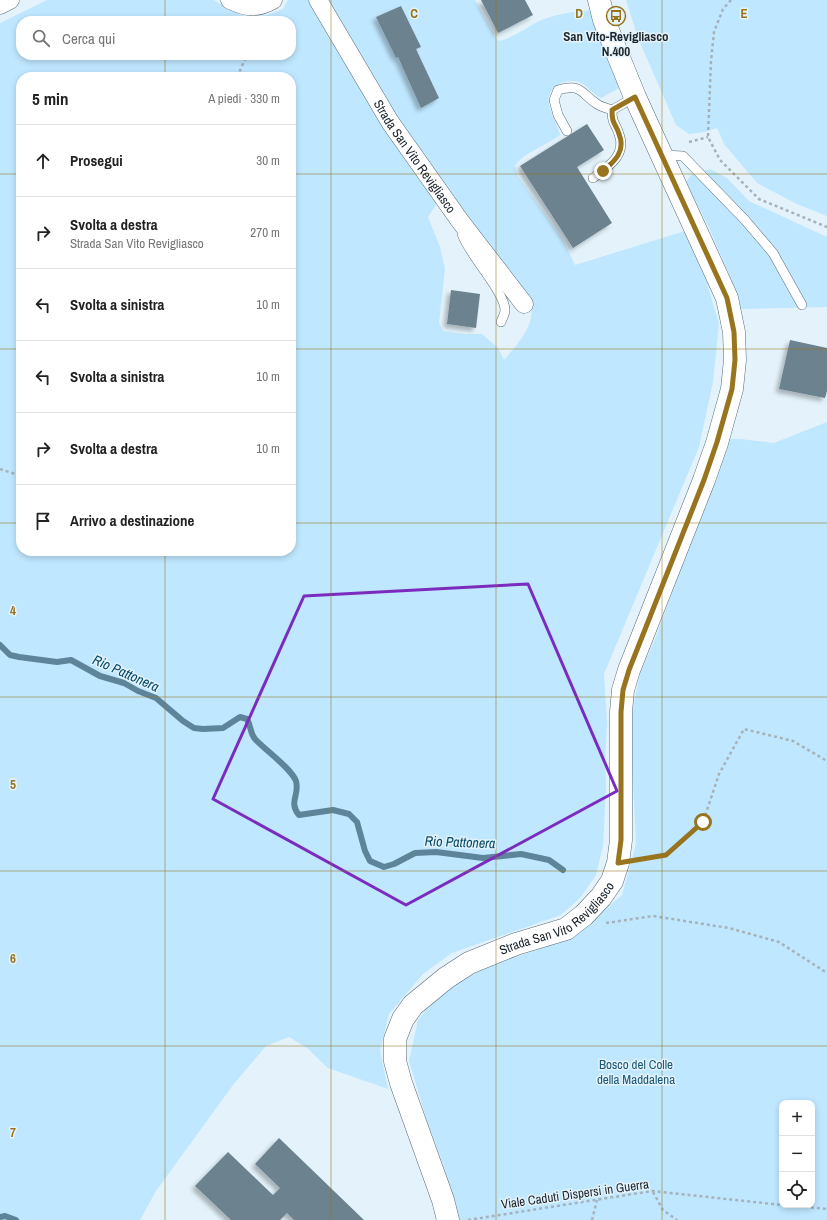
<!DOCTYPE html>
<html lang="it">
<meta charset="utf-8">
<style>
body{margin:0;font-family:"Archivo Narrow",sans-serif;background:#f6f6f6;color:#222}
.controls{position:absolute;right:12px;bottom:12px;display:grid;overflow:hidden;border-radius:8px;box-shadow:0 2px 6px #0003}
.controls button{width:36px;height:36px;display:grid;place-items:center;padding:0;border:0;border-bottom:1px solid #e0e0e0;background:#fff;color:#222;font:20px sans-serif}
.stop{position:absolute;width:12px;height:12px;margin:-9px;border:3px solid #98741e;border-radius:50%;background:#fff}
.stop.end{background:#98741e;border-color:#fff;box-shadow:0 1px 4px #0008}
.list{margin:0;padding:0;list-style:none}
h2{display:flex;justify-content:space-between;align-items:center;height:52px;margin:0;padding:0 16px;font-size:17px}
h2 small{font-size:13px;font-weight:400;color:#767676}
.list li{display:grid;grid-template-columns:26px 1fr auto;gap:12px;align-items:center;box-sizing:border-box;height:72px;padding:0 16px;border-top:1px solid #e0e0e0}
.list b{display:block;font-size:15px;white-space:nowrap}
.list p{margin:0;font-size:13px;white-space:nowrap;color:#767676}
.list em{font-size:13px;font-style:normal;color:#767676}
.icon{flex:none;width:22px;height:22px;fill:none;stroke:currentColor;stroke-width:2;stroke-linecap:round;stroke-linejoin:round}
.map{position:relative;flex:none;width:827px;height:1220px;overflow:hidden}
.search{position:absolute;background:#fff;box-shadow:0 2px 6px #0003;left:16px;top:16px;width:280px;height:44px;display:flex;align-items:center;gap:10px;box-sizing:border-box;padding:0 14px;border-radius:16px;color:#767676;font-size:15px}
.panel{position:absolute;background:#fff;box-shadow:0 2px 6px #0003;left:16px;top:72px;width:280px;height:484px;border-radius:16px}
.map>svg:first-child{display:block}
.green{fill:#bfe7ff;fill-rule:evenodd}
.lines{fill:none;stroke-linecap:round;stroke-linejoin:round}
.stream{stroke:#5e849a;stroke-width:6}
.building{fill:#6c828f;filter:url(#shadow)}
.lane-casing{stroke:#556a76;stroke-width:10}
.street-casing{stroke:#556a76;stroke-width:19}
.secondary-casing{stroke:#556a76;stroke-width:23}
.path{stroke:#a5b2b9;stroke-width:2.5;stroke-dasharray:3 3;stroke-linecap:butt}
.lane{stroke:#fff;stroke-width:9}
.street{stroke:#fff;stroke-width:18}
.secondary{stroke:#fff;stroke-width:22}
.route{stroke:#98741e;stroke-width:5}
.marked{fill:none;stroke:#7b2cbf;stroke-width:3;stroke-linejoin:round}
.grid{fill:none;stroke:#98741e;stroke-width:1;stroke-opacity:0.55}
.labels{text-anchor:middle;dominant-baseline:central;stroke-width:3;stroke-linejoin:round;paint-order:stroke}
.poi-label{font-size:13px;font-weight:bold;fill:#1c252b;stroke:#e4f3fb}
.street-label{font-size:13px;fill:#1c252b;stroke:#e4f3fb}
.park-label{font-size:13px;fill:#1b5876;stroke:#e4f3fb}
.water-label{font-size:14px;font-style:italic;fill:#074a68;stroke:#e4f3fb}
.grid-label{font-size:13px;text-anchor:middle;font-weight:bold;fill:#98741e;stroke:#e4f3fb;stroke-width:3;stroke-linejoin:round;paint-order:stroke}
</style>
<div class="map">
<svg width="827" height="1220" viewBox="0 0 827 1220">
<defs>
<filter id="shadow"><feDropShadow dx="-3.5" dy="3.5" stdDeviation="2" flood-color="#0004"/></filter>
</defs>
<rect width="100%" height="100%" fill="#e4f3fb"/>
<g class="green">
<path d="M47 0H213L240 15 253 17 267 15 283 9 288 0H313L436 198V205L428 217 440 247 445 269 439 323 443 331 464 334H482L498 348 504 360C518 344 540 321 528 298 525 290 514 281 508 274L383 102 325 0H475L498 41C513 38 524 29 537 22 554 14 572 12 591 10L597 34 621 87 601 98C593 95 587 85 579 82 573 80 565 81 561 83 536 96 556 117 560 135 546 146 524 152 515 166L517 175 562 238 575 265 685 231 706 280 719 324 713 382 699 447 604 674 607 723 605 760 606 787 603 846 596 875 581 897 561 915 452 953 423 974 389 1014 380 1050 388 1089 328 1068 307 1048 289 1037 266 1046 233 1085 156 1191 140 1220H0V23ZM21 21H291V55H21ZM21 77H291V551H21Z"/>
<polygon points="626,0 827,0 827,216 797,204 757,183 724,144 717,128 704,132 689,134 676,125 638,38"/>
<polygon points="710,169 727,178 749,201 827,237 827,307 741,309 738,295 710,230 686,182 692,174"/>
<path d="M827 422V1220H459L458 1214 444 1167 426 1118 409 1061 418 1020 432 1002 452 985 491 965 534 951 575 936 622 895 636 844 630 721 640 674 657 634 728 439H740L774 443ZM782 1103H812V1205H782Z"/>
</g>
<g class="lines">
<g class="stream">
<path d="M0 645 10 655 19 657 57 662 71 660 100 676 124 683 138 691 156 698 183 721 194 728 203 729 223 728 240 717 247 719C251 726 250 733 255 739 265 750 291 768 296 781 300 795 288 802 299 815L333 810 349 814 357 822 365 851 370 861 384 867 394 864 415 853 436 852 483 858 521 854 549 860 563 870"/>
<polyline points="0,1217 5,1216 16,1220"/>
</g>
</g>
<g class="building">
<polygon points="481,0 525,0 533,15 498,33"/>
<polygon points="401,6 421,47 416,49 439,98 421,108 398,57 396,58 376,17"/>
<polygon points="587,124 604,150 577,167 612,223 573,248 520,166"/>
<polygon points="451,290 480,294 476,328 447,324"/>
<polygon points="790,340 827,348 827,391 825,398 779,389"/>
<polygon points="279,1138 364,1220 294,1220 287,1213 280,1220 231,1220 195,1186 228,1152 273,1195 280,1188 255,1164"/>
</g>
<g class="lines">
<defs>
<g id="lane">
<path d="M567 131 558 115 554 100 558 90C582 83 580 93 597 104 601 107 607 108 612 110"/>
<polyline points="663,155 683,156 745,220 773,253 802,305"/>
<path d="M593 178C608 167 627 155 619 134 615 122 612 124 612 110L635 97"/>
<path d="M462 234C469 255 505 292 505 310 505 314 502 319 501 322"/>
</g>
<g id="street">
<path d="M230 0C247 8 257 9 273 0"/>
<path id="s1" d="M318 0 390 122 460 221 524 304"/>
<polyline points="0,5 10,0"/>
</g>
<g id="secondary">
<path id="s2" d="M448 1220 443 1200 401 1083 395 1061V1039L403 1019 413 1005 446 978 469 963 516 944 566 929 584 915 601 897 612 881 618 863 621 840V712L623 690 629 670 704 480 717 443 732 389 735 360 734 332 727 298 635 97 615 48 604 20 599 0"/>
</g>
</defs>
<use href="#lane" class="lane-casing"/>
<use href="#street" class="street-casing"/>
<use href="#secondary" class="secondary-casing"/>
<g class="path">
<polyline points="731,0 723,9 714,32 711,61 708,137 720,160 759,199 827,227"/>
<polyline points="237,77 247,55"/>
<polyline points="689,142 708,137"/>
<polyline points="0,469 21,476"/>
<polyline points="639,860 666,855 703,822 719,774 744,729 793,741 827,761"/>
<polyline points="606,923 653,916 729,928 779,942 827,973"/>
<polyline points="653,1192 663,1210 677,1220"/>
<polyline points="787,1205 827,1209"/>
<polyline points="468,1220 652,1191 782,1205"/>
<polyline points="592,1220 597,1200"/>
</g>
<use href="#lane" class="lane"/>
<use href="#street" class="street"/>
<use href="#secondary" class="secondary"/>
</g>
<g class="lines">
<path class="route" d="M603 171C615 161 626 151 619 134 615 122 612 125 612 110L635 97 727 298 734 332 735 360 732 389 717 442 704 480 629 670 623 690 621 712V840L618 863 666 855 703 822"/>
</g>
<path class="marked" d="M528 584 617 791 406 905 213 799 304 596Z"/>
<path class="grid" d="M165 0V21M331 0V1220M496 0V1220M662 0V1220M165 55V77M0 174H21M291 174H827M0 349H21M291 349H827M0 523H21M291 523H827M165 551V1220M0 697H827M0 871H827M0 1046H827"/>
<defs>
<symbol id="bus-ring" viewBox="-11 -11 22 22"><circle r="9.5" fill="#e4f3fb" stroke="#98741e" stroke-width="1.5"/><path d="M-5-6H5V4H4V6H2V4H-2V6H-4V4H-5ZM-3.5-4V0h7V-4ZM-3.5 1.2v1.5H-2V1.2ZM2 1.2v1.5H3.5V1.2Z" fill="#98741e"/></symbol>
</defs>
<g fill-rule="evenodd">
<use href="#bus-ring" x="605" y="5" width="22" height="22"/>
</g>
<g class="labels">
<g class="poi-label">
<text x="616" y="36">San Vito-Revigliasco<tspan x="616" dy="15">N.400</tspan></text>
</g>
<g class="street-label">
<text stroke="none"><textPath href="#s1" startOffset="184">Strada San Vito Revigliasco</textPath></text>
<text stroke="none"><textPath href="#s2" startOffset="399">Strada San Vito Revigliasco</textPath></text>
<text transform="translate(575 1194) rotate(-8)">Viale Caduti Dispersi in Guerra</text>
</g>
<g class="park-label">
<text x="636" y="1064">Bosco del Colle<tspan x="636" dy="15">della Maddalena</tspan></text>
</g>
<g class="water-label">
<text transform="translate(126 673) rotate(24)">Rio Pattonera</text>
<text transform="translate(460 842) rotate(2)">Rio Pattonera</text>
</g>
</g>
<g class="grid-label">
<text x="414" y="18">C</text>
<text x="579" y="18">D</text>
<text x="744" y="18">E</text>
<text x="13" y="615">4</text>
<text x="13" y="789">5</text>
<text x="13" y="963">6</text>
<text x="13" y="1137">7</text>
</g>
</svg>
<div class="controls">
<button>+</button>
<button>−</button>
<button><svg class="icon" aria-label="locate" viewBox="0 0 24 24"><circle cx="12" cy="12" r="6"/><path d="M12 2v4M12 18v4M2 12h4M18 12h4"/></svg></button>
</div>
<div class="stop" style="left:703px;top:822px"></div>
<div class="stop end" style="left:603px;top:171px"></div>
<div class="search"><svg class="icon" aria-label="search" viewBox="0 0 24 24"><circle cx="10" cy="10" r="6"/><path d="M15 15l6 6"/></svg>Cerca qui</div>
<section class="panel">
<h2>5 min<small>A piedi · 330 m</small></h2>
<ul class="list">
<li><svg class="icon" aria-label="ahead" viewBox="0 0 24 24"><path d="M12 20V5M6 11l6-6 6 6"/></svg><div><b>Prosegui</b></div><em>30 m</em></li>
<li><svg class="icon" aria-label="right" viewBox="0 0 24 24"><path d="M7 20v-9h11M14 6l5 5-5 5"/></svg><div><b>Svolta a destra</b><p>Strada San Vito Revigliasco</p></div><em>270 m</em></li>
<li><svg class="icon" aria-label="left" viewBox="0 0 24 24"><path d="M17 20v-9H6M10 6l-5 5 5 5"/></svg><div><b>Svolta a sinistra</b></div><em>10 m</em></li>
<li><svg class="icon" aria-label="left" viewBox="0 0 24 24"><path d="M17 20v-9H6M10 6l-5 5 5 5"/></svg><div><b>Svolta a sinistra</b></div><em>10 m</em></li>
<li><svg class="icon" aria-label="right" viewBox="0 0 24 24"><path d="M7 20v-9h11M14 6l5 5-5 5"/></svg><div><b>Svolta a destra</b></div><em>10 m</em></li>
<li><svg class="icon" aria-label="arrive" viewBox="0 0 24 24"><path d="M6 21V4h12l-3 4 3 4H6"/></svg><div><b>Arrivo a destinazione</b></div></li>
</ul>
</section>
</div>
